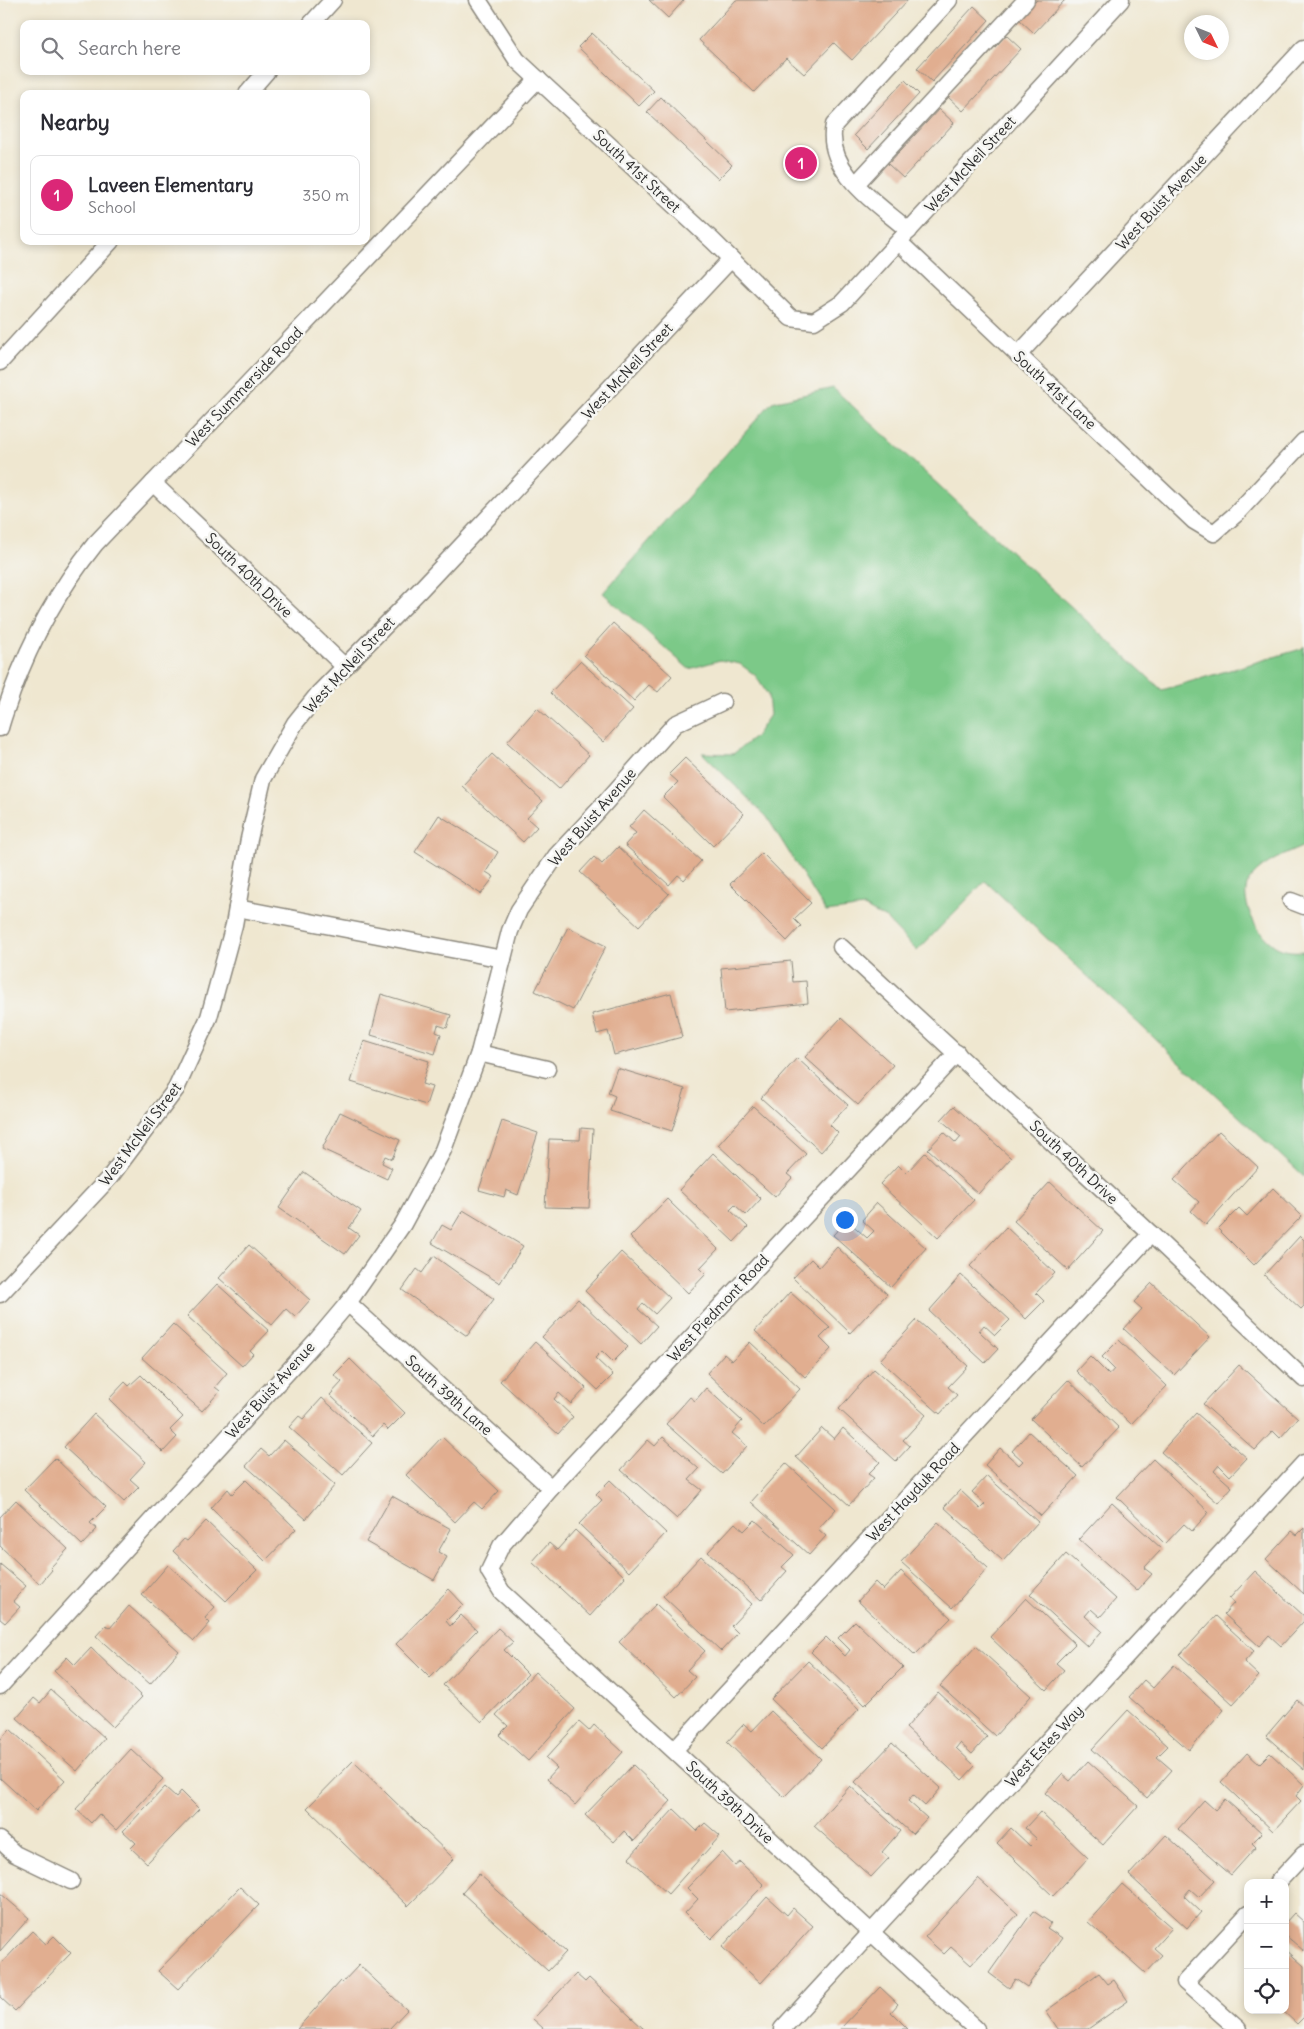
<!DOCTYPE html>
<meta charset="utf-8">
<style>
body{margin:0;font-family:Delius,sans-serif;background:#f7f7f7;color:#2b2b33}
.controls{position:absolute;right:15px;bottom:15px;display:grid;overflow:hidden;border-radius:10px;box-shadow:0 2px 8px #0003}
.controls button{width:45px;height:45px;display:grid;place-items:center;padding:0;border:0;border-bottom:1px solid #e1e1e2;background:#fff;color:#2b2b33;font:25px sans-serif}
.compass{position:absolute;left:1184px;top:15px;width:45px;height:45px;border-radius:50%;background:#fff;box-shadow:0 2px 8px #0003;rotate:133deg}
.you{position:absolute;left:844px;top:1219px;width:18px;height:18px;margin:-12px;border:4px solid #fff;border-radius:50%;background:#1a73e8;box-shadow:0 0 0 8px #1a73e833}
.badge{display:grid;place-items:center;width:32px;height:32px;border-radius:50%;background:#db2777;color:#fff;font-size:16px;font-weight:700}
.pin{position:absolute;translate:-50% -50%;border:2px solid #fff;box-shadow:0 1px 5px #0006}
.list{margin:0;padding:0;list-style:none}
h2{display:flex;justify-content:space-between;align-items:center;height:65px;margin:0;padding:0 20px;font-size:21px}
h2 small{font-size:16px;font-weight:400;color:#7c7c81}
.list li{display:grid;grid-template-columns:32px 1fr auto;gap:15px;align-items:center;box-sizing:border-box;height:80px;margin:0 10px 10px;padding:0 10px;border:1px solid #e1e1e2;border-radius:10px}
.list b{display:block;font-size:19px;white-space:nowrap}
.list p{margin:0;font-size:16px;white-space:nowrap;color:#7c7c81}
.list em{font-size:16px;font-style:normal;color:#7c7c81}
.icon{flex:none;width:28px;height:28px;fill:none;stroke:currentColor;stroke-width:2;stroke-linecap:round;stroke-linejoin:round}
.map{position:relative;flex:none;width:1304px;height:2029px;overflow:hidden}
.search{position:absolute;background:#fff;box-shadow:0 2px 8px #0003;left:20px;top:20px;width:350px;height:55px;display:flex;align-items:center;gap:12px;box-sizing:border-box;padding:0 18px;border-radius:10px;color:#7c7c81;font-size:19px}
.panel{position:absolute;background:#fff;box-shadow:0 2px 8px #0003;left:20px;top:90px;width:350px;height:155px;border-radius:10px}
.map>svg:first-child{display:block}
.green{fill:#7cc988;stroke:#547a5a}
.building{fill:#e1ae90}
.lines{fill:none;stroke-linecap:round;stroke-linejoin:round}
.street-casing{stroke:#8d897e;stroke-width:19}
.street{stroke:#fff;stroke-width:16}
.labels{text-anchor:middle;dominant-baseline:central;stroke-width:5;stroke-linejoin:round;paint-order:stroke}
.street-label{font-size:15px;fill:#2b2b2b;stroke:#f6f6f2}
</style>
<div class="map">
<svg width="1304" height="2029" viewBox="0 0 1304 2029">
<rect width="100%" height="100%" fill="#f6f6f2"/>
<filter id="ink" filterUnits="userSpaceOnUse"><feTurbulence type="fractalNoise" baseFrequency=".02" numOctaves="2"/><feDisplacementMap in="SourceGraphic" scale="10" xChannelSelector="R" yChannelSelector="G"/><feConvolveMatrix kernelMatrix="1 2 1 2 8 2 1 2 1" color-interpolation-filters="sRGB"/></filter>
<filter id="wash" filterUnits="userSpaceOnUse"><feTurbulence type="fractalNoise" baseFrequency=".0096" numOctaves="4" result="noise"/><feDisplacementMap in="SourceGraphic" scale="20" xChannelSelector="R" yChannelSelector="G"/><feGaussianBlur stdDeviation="1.12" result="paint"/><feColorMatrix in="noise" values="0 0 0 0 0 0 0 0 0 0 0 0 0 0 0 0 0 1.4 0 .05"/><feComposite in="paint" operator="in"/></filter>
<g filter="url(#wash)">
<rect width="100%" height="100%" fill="#efe7d0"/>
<path class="green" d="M833 388 1162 690 1301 649 1304 646V846C1286 854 1264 862 1251 878 1236 895 1256 932 1271 943 1280 951 1292 952 1304 951V1177L985 881 917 951 886 919 864 907 826 912 767 817 702 753 733 754 755 737 770 715 768 695 755 675 740 664 720 660 689 669 603 593 772 402Z"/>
<g id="blocks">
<g class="building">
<polygon points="649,0 684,0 668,18"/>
<polygon points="736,0 908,0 852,60 834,43 804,74 786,58 754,92 699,40"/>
<polygon points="1037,0 1065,0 1034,33 1019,19"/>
<polygon points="974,6 989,20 932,82 917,68"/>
<polygon points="592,33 654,91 639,106 578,47"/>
<polygon points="1006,35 1021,49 963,111 948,97"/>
<polygon points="905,80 919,94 868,149 854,135"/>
<polygon points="661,97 732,165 718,179 647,112"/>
<polygon points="939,109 954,123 903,178 888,164"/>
<polygon points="613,623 672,676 658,692 649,685 634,701 584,655"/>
<polygon points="580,661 633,709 603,742 550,693"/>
<polygon points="537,708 589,755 559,789 507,742"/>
<polygon points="492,754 543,801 527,818 537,827 523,842 462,786"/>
<polygon points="685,758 744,814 713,846 663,797 678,782 669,774"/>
<polygon points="644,810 701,861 684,880 678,875 669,885 625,845 636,833 629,827"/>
<polygon points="439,815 498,852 486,872 494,877 481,894 415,852"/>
<polygon points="618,847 669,894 639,926 580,872 594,857 602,864"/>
<polygon points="762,853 811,903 794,919 801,926 787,941 730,884"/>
<polygon points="568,927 606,946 573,1010 535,991"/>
<polygon points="791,961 793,982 806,981 808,1003 725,1012 721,968"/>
<polygon points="671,993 682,1037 614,1055 608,1031 597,1034 592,1014"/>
<polygon points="381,994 451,1015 447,1028 438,1025 436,1032 441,1034 435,1054 371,1035"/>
<polygon points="841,1018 893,1065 858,1105 805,1057"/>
<polygon points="364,1041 429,1061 422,1084 432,1087 426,1105 351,1082"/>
<polygon points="797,1058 848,1105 830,1125 838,1133 821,1152 761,1098"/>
<polygon points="617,1068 685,1089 672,1131 610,1111 615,1096 608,1093"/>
<polygon points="753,1106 806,1154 787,1174 792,1178 775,1197 718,1145"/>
<polygon points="954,1106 1011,1158 978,1194 928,1149 944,1132 956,1143 961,1137 941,1120"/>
<polygon points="340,1112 400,1140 392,1159 385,1156 382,1163 392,1168 387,1179 322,1149"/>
<polygon points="502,1121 538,1133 518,1195 506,1190 504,1197 479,1190"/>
<polygon points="581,1128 593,1129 589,1208 545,1207 549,1139 580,1140"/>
<polygon points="1219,1131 1258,1167 1206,1225 1191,1211 1199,1202 1174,1180"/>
<polygon points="713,1153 761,1199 746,1215 735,1205 730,1210 748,1227 734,1242 679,1190"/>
<polygon points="925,1153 974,1200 938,1238 880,1184 898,1165 906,1173"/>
<polygon points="304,1172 361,1211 349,1228 359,1235 345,1254 279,1208"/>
<polygon points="1050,1182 1103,1231 1068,1270 1014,1221"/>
<polygon points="1273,1188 1302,1216 1254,1265 1218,1229 1239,1208 1247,1216"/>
<polygon points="667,1199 718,1249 700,1268 706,1274 688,1293 630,1237"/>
<polygon points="877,1203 926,1248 891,1287 833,1235 847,1220 867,1238 874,1231 862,1220"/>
<polygon points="463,1210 523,1246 500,1283 432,1243 442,1225 451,1230"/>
<polygon points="1006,1227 1055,1273 1036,1293 1044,1301 1026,1319 970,1266"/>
<polygon points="1300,1236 1304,1240 1304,1306 1301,1309 1264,1275"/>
<polygon points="249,1245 310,1300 295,1317 286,1309 272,1325 219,1278"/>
<polygon points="837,1247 887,1294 850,1333 793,1278 811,1259 819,1267"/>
<polygon points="621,1252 670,1298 655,1314 643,1303 638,1309 657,1326 641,1344 585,1291"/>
<polygon points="434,1256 494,1299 467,1336 402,1290 417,1269 422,1273"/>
<polygon points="961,1275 1010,1320 995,1335 984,1325 979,1331 998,1349 985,1363 929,1311"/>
<polygon points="1152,1283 1210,1337 1174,1375 1124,1329 1142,1309 1134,1302"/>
<polygon points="217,1284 269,1331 250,1351 253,1354 242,1366 187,1316"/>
<polygon points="790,1292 830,1328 820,1338 831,1349 805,1377 755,1331"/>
<polygon points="578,1299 628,1347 613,1362 602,1351 595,1358 613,1375 598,1390 542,1337"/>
<polygon points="917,1320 968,1366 948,1387 957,1395 940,1414 880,1360"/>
<polygon points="173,1324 227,1373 215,1387 220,1391 202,1411 142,1358"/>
<polygon points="1119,1340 1167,1386 1131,1424 1076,1371 1090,1356 1109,1375 1114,1369 1102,1357"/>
<polygon points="535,1342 586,1388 571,1404 559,1393 554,1399 573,1417 558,1434 500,1381"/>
<polygon points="750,1342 800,1389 764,1427 707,1373 724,1354 732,1361"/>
<polygon points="350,1359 405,1413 388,1430 383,1425 373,1436 330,1395 342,1382 334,1375"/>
<polygon points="1239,1365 1298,1418 1280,1438 1273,1431 1255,1450 1203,1404"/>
<polygon points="874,1369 926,1415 903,1440 910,1446 896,1461 839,1409"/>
<polygon points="141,1375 183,1417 170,1430 177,1437 163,1452 109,1399 125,1382 129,1386"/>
<polygon points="1068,1380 1119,1428 1082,1467 1031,1419"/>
<polygon points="706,1388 742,1421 732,1433 747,1446 722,1474 666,1424 690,1397 695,1401"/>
<polygon points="322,1398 372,1443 343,1475 289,1427 299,1416 303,1419"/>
<polygon points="1196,1413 1247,1458 1230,1476 1219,1465 1214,1471 1232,1487 1218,1503 1161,1452"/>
<polygon points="94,1414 146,1462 130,1479 139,1487 124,1502 64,1447"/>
<polygon points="822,1428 834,1439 843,1428 880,1462 868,1474 874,1478 849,1505 796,1457"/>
<polygon points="1029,1432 1078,1476 1041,1516 985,1465 1000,1448 1019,1465 1023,1461 1012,1451"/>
<polygon points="442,1437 499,1491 482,1509 474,1502 455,1522 406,1475"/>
<polygon points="663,1437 699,1469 689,1480 702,1490 677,1519 621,1470 648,1440 655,1446"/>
<polygon points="284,1440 335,1485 306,1519 246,1466 261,1449 269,1456"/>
<polygon points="55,1458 106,1507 90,1523 97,1529 82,1545 24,1490"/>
<polygon points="1153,1459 1209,1512 1192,1531 1184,1524 1165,1544 1117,1497"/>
<polygon points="786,1463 836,1509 818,1529 826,1536 809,1555 751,1502"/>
<polygon points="987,1476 1038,1522 1003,1561 944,1507 960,1490 980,1509 985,1504 972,1492"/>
<polygon points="246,1480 296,1529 265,1561 211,1508 228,1489 232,1494"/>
<polygon points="610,1480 666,1533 629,1572 579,1524 602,1500 596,1494"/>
<polygon points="392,1496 451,1529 438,1552 447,1557 434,1580 366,1542"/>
<polygon points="16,1500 68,1549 50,1568 52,1570 40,1584 0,1546 0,1517"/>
<polygon points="1112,1503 1162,1549 1144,1568 1152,1574 1137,1591 1079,1539"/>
<polygon points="755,1520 794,1555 782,1567 787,1571 761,1600 708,1552 735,1523 744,1531"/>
<polygon points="206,1521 257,1570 226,1601 173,1551 184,1539 187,1541"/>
<polygon points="938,1522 988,1568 952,1608 901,1562"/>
<polygon points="1304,1528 1304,1594 1266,1559 1292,1531 1297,1535"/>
<polygon points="575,1530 625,1577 590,1616 532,1562 549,1543 557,1550"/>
<polygon points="1066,1554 1116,1599 1100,1617 1091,1609 1085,1616 1102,1631 1088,1647 1030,1594"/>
<polygon points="701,1556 752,1604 731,1626 738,1633 721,1651 663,1596"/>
<polygon points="0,1564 26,1586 13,1601 20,1607 5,1623 0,1619"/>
<polygon points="168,1565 215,1607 205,1618 210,1623 194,1641 142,1595"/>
<polygon points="901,1571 951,1618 915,1655 858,1601 875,1582 883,1590"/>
<polygon points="1255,1571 1304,1616 1304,1621 1281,1646 1269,1635 1259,1646 1224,1614 1234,1603 1229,1599"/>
<polygon points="449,1589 463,1604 446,1621 450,1626 461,1615 477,1630 430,1678 396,1644"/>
<polygon points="1026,1598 1075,1644 1056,1663 1064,1670 1046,1690 990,1637"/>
<polygon points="656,1604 705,1651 687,1670 695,1677 676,1697 619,1642"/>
<polygon points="129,1606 179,1651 150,1684 96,1636 106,1625 110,1628"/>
<polygon points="1216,1616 1254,1651 1244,1662 1259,1676 1233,1704 1180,1655"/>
<polygon points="855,1621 903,1667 865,1705 811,1652 826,1637 845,1656 850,1650 838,1638"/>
<polygon points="498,1628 513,1642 504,1650 528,1674 482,1722 443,1685"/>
<polygon points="976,1646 1031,1696 995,1736 940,1686"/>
<polygon points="91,1648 142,1697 113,1727 54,1671 67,1657 75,1665"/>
<polygon points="808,1661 859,1709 822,1748 771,1699"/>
<polygon points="1174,1665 1224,1710 1189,1750 1129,1697 1144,1680 1153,1688"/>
<polygon points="535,1672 575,1709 528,1761 499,1735 508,1726 496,1715"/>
<polygon points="51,1690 105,1738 77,1771 17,1718 34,1698 40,1703"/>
<polygon points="938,1692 987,1737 972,1754 960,1743 956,1748 975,1766 962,1780 906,1728"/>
<polygon points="1297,1700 1304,1706 1304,1770 1266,1736"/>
<polygon points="1128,1710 1168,1746 1157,1757 1172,1770 1147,1798 1092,1749"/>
<polygon points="771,1711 821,1759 784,1797 727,1742 744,1724 752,1731"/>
<polygon points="579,1722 589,1731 594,1725 623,1752 575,1805 547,1779 557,1768 546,1758"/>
<polygon points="10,1729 65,1780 36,1811 0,1778 0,1740"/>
<polygon points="892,1743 941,1788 925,1806 913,1795 908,1801 927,1818 912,1834 855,1782"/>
<polygon points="131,1749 163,1779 116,1830 99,1814 91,1823 76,1809"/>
<polygon points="1247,1753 1259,1764 1270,1753 1304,1785 1296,1796 1301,1801 1273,1831 1221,1782"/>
<polygon points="353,1761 454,1859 408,1906 307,1808"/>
<polygon points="1088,1761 1138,1806 1103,1845 1045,1793 1062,1774 1070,1781"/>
<polygon points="633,1765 671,1801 634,1841 624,1831 614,1842 585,1815"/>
<polygon points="850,1786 900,1831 882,1852 889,1858 871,1877 814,1826"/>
<polygon points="165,1787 176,1797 181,1791 199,1809 147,1863 131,1848 136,1843 123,1831"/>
<polygon points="1225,1799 1262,1833 1252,1843 1256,1847 1231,1875 1178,1829 1204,1800 1215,1810"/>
<polygon points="674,1809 697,1831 705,1823 720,1836 668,1894 629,1858"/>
<polygon points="1040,1812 1088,1858 1053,1896 997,1843 1011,1828 1030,1846 1037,1839 1025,1828"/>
<polygon points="1166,1835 1215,1880 1199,1897 1190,1889 1184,1896 1201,1912 1187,1928 1129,1875"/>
<polygon points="722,1852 735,1866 740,1862 764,1885 711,1939 685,1913 698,1899 687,1888"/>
<polygon points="479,1874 566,1952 548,1971 462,1893"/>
<polygon points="978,1878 1018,1914 971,1965 951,1947 944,1954 925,1937"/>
<polygon points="1122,1884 1172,1928 1154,1948 1162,1955 1145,1973 1088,1922"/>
<polygon points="240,1887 259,1905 178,1989 158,1971"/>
<polygon points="0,1893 29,1918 0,1951"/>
<polygon points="767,1897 787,1915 793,1908 813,1926 761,1983 722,1947"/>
<polygon points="1033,1911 1051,1923 1047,1928 1062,1938 1027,1987 1015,1979 1009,1988 989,1973"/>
<polygon points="1294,1913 1304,1922 1304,1951 1285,1935 1285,1923"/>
<polygon points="32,1931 46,1944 54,1936 71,1953 15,2011 0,1997 0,1965"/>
<polygon points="1285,1949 1304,1966 1304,2017 1297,2024 1282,2010 1285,2010"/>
<polygon points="359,1965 407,2010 389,2029 297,2029 340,1981 342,1983"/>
<polygon points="1099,1973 1108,1984 1114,1980 1128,2001 1088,2029 1058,2029 1046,2011"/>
<polygon points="576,1974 585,1982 589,1978 644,2029 544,2029 533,2019"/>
<polygon points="880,1987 898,2004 891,2012 908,2029 840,2029"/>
</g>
</g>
</g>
<g filter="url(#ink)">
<use href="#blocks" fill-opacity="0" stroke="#8d897e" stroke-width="1"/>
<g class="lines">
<defs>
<g id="street">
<polyline points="478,0 517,60 713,241 791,318 814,321 842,303 1121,0"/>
<polyline points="311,24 333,0"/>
<polyline points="247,94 267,71"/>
<polyline points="856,184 1026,0"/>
<path d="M909 231C878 204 824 171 834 125L949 0"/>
<polyline points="899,242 1194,521 1214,533 1236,514 1304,441"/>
<polyline points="1018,355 1304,48"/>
<polyline points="0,362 111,241"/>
<polyline points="153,483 345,667"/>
<path d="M0 728C3 716 8 704 12 692 32 637 59 589 95 544L538 79"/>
<polyline points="1291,901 1304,906"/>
<polyline points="237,908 503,959"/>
<polyline points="841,947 1151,1234 1304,1379"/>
<polyline points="479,1053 547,1069"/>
<polyline points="957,1053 551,1488 501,1546 489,1571 502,1592 976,2029"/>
<polyline points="0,1294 110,1177 176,1089 209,1017 234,925 249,839 263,779 295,723 319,693 420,590 731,259"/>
<polyline points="348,1303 551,1488"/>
<polyline points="0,1686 316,1341 348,1303 403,1224 443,1150 479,1053 510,931 519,910 556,856 597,812 675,724 722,702"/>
<polyline points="675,1749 1151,1234"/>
<polyline points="0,1840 15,1854 71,1881"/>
<polyline points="1277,1883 1304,1854"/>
<polyline points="782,2029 1304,1463"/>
<polyline points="1238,2029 1185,1982 1248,1914"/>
</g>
</defs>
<use href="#street" class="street-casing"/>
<use href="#street" class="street"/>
</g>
</g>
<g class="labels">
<g class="street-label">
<text transform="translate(970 164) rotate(-47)">West McNeil Street</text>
<text transform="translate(637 171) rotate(43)">South 41st Street</text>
<text transform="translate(1161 202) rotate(-47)">West Buist Avenue</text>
<text transform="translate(627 371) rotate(-47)">West McNeil Street</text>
<text transform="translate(244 387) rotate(-46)">West Summerside Road</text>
<text transform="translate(1055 390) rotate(43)">South 41st Lane</text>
<text transform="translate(249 575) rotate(44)">South 40th Drive</text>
<text transform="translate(349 665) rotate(-47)">West McNeil Street</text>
<text transform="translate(592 817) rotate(-49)">West Buist Avenue</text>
<text transform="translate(140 1134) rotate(-53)">West McNeil Street</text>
<text transform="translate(1074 1162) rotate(43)">South 40th Drive</text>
<text transform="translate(718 1308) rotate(-47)">West Piedmont Road</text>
<text transform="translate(270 1390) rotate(-48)">West Buist Avenue</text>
<text transform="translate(449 1395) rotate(42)">South 39th Lane</text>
<text transform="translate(913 1492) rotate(-47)">West Hayduk Road</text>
<text transform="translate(1044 1746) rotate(-47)">West Estes Way</text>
<text transform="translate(730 1802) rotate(43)">South 39th Drive</text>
</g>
</g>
</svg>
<div class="controls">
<button>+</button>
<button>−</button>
<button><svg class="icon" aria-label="locate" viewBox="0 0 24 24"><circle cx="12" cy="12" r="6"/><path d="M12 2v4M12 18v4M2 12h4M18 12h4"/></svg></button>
</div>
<svg class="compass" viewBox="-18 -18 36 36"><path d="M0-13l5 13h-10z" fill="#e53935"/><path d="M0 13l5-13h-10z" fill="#7c7c81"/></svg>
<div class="you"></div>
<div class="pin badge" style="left:801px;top:163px">1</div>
<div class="search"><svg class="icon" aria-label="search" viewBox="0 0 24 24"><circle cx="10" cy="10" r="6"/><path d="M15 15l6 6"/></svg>Search here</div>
<section class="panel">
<h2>Nearby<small></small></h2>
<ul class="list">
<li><span class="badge">1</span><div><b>Laveen Elementary</b><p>School</p></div><em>350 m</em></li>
</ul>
</section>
</div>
